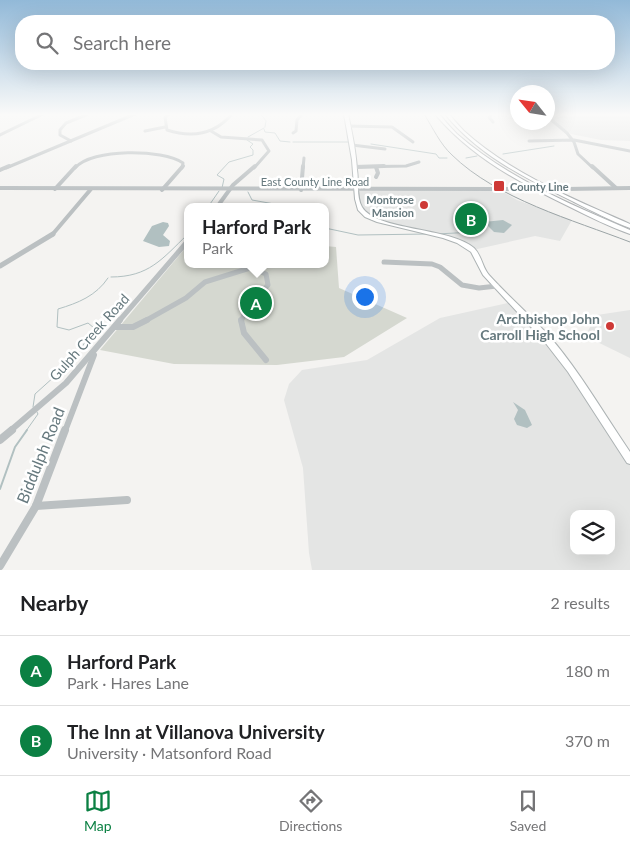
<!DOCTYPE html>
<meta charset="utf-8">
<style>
body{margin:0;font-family:Lato,sans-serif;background:#f2f2f2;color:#202124}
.controls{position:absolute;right:15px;bottom:15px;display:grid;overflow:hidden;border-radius:10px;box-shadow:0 5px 20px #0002}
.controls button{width:45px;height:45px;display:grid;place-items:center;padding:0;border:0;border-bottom:1px solid #e0e0e0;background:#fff;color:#202124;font:25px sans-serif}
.compass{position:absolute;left:510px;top:85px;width:45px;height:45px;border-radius:50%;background:#fff;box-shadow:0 5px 20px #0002;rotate:300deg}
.you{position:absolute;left:364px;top:296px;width:18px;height:18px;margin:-12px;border:4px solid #fff;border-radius:50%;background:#1a73e8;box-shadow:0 0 0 8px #1a73e833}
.badge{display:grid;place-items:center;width:32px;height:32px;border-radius:50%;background:#0b8043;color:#fff;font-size:16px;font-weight:700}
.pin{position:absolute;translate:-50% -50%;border:2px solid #fff;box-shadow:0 1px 5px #0006}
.popup{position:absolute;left:184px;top:203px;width:145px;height:65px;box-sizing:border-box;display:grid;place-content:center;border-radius:10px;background:#fff;filter:drop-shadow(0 1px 4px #0005);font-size:16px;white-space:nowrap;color:#757577}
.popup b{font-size:19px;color:#202124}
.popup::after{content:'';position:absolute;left:50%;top:100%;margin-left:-10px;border:10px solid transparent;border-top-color:#fff}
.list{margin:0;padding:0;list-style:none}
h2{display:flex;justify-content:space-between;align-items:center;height:65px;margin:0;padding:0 20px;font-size:21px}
h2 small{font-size:16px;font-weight:400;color:#757577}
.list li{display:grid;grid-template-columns:32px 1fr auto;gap:15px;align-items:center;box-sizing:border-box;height:70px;padding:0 20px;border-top:1px solid #e0e0e0}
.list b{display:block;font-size:19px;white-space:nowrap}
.list p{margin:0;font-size:16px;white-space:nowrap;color:#757577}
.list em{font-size:16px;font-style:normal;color:#757577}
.icon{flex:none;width:28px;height:28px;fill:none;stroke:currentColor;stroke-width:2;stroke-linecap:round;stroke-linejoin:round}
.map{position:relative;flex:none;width:630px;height:570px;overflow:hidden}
.search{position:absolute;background:#fff;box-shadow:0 5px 20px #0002;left:15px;right:15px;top:15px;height:55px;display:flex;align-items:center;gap:12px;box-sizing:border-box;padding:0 18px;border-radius:20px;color:#757577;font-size:19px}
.sheet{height:205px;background:#fff}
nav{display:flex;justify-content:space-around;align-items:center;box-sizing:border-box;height:70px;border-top:1px solid #e0e0e0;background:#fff;font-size:14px;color:#757577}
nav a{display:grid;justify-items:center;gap:2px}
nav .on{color:#0b8043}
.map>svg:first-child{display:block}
.built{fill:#e4e5e4;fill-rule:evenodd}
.green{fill:#d5d8d0}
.water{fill:#b1c0c1}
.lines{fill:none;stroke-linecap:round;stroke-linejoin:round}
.stream-far1{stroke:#b1c0c1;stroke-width:1}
.stream{stroke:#b1c0c1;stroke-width:2}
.major-casing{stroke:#adb3b4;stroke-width:2}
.highway-casing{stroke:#afb3b5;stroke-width:2}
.minor-far4{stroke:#bbc0c2;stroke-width:3}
.minor-far3{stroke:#bbc0c2;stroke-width:4}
.minor-far2{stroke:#bbc0c2;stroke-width:5}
.minor-far1{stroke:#bbc0c2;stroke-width:6}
.minor{stroke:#bbc0c2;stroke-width:8}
.major{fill:#fff;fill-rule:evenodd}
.highway{fill:#fff;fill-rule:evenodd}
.tram{stroke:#9ba4a6;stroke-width:1}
.minor-bridge{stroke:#bbc0c2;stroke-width:4}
.poi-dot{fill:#ce3936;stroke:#fff;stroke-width:2}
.labels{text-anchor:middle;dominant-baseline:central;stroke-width:5;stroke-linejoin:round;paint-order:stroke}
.far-street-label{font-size:11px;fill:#66797e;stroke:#fff}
.far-poi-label{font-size:11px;font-weight:bold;fill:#66797e;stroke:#fff;text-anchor:start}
.poi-label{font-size:14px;font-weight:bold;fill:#66797e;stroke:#fff;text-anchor:end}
.street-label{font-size:14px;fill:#66797e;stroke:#fff}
.near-street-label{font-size:16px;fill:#66797e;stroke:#fff}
</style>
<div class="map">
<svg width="630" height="570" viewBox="0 0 630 570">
<rect width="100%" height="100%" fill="#f4f3f1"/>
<g class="built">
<polygon points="585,114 630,114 630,141 601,140 571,134 550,118"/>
<polygon points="498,189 517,200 572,220 560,241 535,236 473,250 466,245 426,231 381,222 361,210 358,190"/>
<path d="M512 302 547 339 630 460V570H312L309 553 303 468 284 400 289 384 302 370 367 360 440 318ZM574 514H611V551H574Z"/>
<polygon points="630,310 630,358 585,336 597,315"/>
</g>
<polygon class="green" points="187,246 187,264 325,264 325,246 336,247 339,288 407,318 344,357 277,365 174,364 100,350"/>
<g class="water">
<polygon points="503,220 512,225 504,233 494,232 484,222"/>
<polygon points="163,222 168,223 169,226 163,235 170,241 169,246 159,247 143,241 152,226"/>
<polygon points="513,402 525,410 532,425 527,428 517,425 514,419 518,410"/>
</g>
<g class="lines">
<g class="stream-far1">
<polyline points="261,114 266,121 265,127"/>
<polyline points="264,129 265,132 275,133 280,141 290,142"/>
<polyline points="248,137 264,128"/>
<polyline points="293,142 348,142"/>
<polyline points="371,144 436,154 439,158 447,158"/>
<polyline points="503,154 554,146"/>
<polyline points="466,158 477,156"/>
<polyline points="222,188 224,179 217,175 229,162 253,155 253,150 250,147 253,144 247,140"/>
<polyline points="248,192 252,200 291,207"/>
<polyline points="208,207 219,191"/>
<polyline points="325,228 358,235 428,234"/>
<polyline points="437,234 474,232 487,226"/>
<path d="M111 277C149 277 162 259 187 235"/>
<path d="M33 407 35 394 75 358 94 328 88 323 69 330 57 327 58 309C78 303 96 296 108 278"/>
<polyline points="26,431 38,414 37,412"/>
</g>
<polyline class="stream" points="0,489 15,447 27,430"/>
<defs>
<path id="major" d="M344 114H348C352 132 356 151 357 170 359 181 356 197 362 207 376 231 450 227 474 248 482 256 482 267 489 275 508 296 530 315 550 337 580 372 604 414 630 452V464L627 463 568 372 544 341 483 275 471 252 457 243 443 238 377 222 365 217 358 210 355 199 352 160Z"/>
<g id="highway">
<path d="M435 114H439C445 121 451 128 457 134 507 178 570 204 630 230V234C610 227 590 217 570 207 520 183 471 157 435 114Z"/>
<path d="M445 114H449C454 120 459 126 464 131 510 173 574 199 630 224V228C611 221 592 211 574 202 527 179 479 156 445 114Z"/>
</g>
</defs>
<use href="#major" class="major-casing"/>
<use href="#highway" class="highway-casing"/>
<g class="minor-far4">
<path d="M169 114 165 117 167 130C192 138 215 134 232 114"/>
<polyline points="492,114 489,117 493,122"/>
<polyline points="548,117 567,133 574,142 578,154 593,168"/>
<polyline points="348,126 392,127 413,142"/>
<polyline points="145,131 165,127"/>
<polyline points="211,131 221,137 262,140 269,151 254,168"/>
<polyline points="293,133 296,131 297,120 302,114"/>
<polyline points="0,135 43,114"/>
<polyline points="71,141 60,135 60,130 66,123 88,114"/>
<polyline points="529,141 574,140 630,151"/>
<polyline points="352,145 385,149"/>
<polyline points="355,167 406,166 419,162"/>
<polyline points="6,168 135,114"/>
<path d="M75 168C92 148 163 149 183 163L182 168"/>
<polyline points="303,168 304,158"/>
</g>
<g class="minor-far3">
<polyline points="592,166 616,188"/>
<polyline points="355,167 384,166"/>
<polyline points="376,167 378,173 376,177"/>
<polyline points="0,170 9,166"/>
<polyline points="0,188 498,189"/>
<polyline points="55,189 76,166"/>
<polyline points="511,189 531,189"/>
<polyline points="565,189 630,188"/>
<polyline points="162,190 183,166"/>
<polyline points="301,190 303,166"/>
<polyline points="217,207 233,185 255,166"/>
<polyline points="52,235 91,189"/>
</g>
<g class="minor-far2">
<polyline points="384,262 432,264 440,267 462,285 479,288 497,286"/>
<polyline points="0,266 53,234"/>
<polyline points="119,321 187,242"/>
<polyline points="145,321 186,298 205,282 250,268"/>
<polyline points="241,321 249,306 268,285 266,274 250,268 252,264"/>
</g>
<g class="minor-far1">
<polyline points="241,320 244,333 266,360"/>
<polyline points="115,327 133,327 147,320"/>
<polyline points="10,431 66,383 120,320"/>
<polyline points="65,431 94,355"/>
</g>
<g class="minor">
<polyline points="0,440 12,430"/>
<polyline points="36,506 127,500"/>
<polyline points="0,566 36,506 65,430"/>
</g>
<use href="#major" class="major"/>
<use href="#highway" class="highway"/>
<path class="tram" d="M424 114C433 128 440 144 452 155 497 199 573 220 630 242"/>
<g class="minor-bridge">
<polyline points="498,189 511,189"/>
<polyline points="531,189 565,189"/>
</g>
</g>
<linearGradient id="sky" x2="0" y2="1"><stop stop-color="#92b9d8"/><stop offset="0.59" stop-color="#fafaf9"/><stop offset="1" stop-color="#fafaf9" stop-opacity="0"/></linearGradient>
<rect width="630" height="194" fill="url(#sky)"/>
<g class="poi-dot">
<rect x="493" y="180" width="12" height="12" rx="2.5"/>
<circle cx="424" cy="205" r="5"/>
<circle cx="610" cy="326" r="5"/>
</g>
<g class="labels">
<g class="far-street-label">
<text x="315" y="181">East County Line Road</text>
</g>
<g class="far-poi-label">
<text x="510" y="186">County Line</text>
<text x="414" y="199" text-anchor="end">Montrose<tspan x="414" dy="13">Mansion</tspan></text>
</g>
<g class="poi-label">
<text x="600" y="318">Archbishop John<tspan x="600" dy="16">Carroll High School</tspan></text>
</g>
<g class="street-label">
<text transform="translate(89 337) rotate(-48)">Gulph Creek Road</text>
</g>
<g class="near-street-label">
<text transform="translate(40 455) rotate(-68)">Biddulph Road</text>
</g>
</g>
</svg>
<div class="controls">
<button><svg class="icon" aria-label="layers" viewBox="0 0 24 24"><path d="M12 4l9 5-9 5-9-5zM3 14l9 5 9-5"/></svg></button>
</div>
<svg class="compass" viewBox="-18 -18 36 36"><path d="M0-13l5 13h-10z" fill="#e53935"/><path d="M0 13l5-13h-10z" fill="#757577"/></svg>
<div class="you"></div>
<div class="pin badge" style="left:256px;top:303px">A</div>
<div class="popup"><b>Harford Park</b>Park</div>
<div class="pin badge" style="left:471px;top:219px">B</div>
<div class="search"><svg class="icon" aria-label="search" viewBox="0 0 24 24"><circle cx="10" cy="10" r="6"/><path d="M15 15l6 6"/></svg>Search here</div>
</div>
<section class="sheet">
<h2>Nearby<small>2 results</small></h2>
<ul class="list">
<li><span class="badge">A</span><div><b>Harford Park</b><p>Park · Hares Lane</p></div><em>180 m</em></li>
<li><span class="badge">B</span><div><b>The Inn at Villanova University</b><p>University · Matsonford Road</p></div><em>370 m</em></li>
</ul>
</section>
<nav>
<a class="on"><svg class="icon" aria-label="map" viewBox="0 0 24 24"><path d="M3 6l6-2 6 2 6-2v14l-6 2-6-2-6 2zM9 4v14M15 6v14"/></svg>Map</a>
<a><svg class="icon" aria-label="directions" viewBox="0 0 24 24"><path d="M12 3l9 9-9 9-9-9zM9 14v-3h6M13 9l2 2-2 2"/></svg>Directions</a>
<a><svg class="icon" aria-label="saved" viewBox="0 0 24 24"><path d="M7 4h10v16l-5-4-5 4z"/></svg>Saved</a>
</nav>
